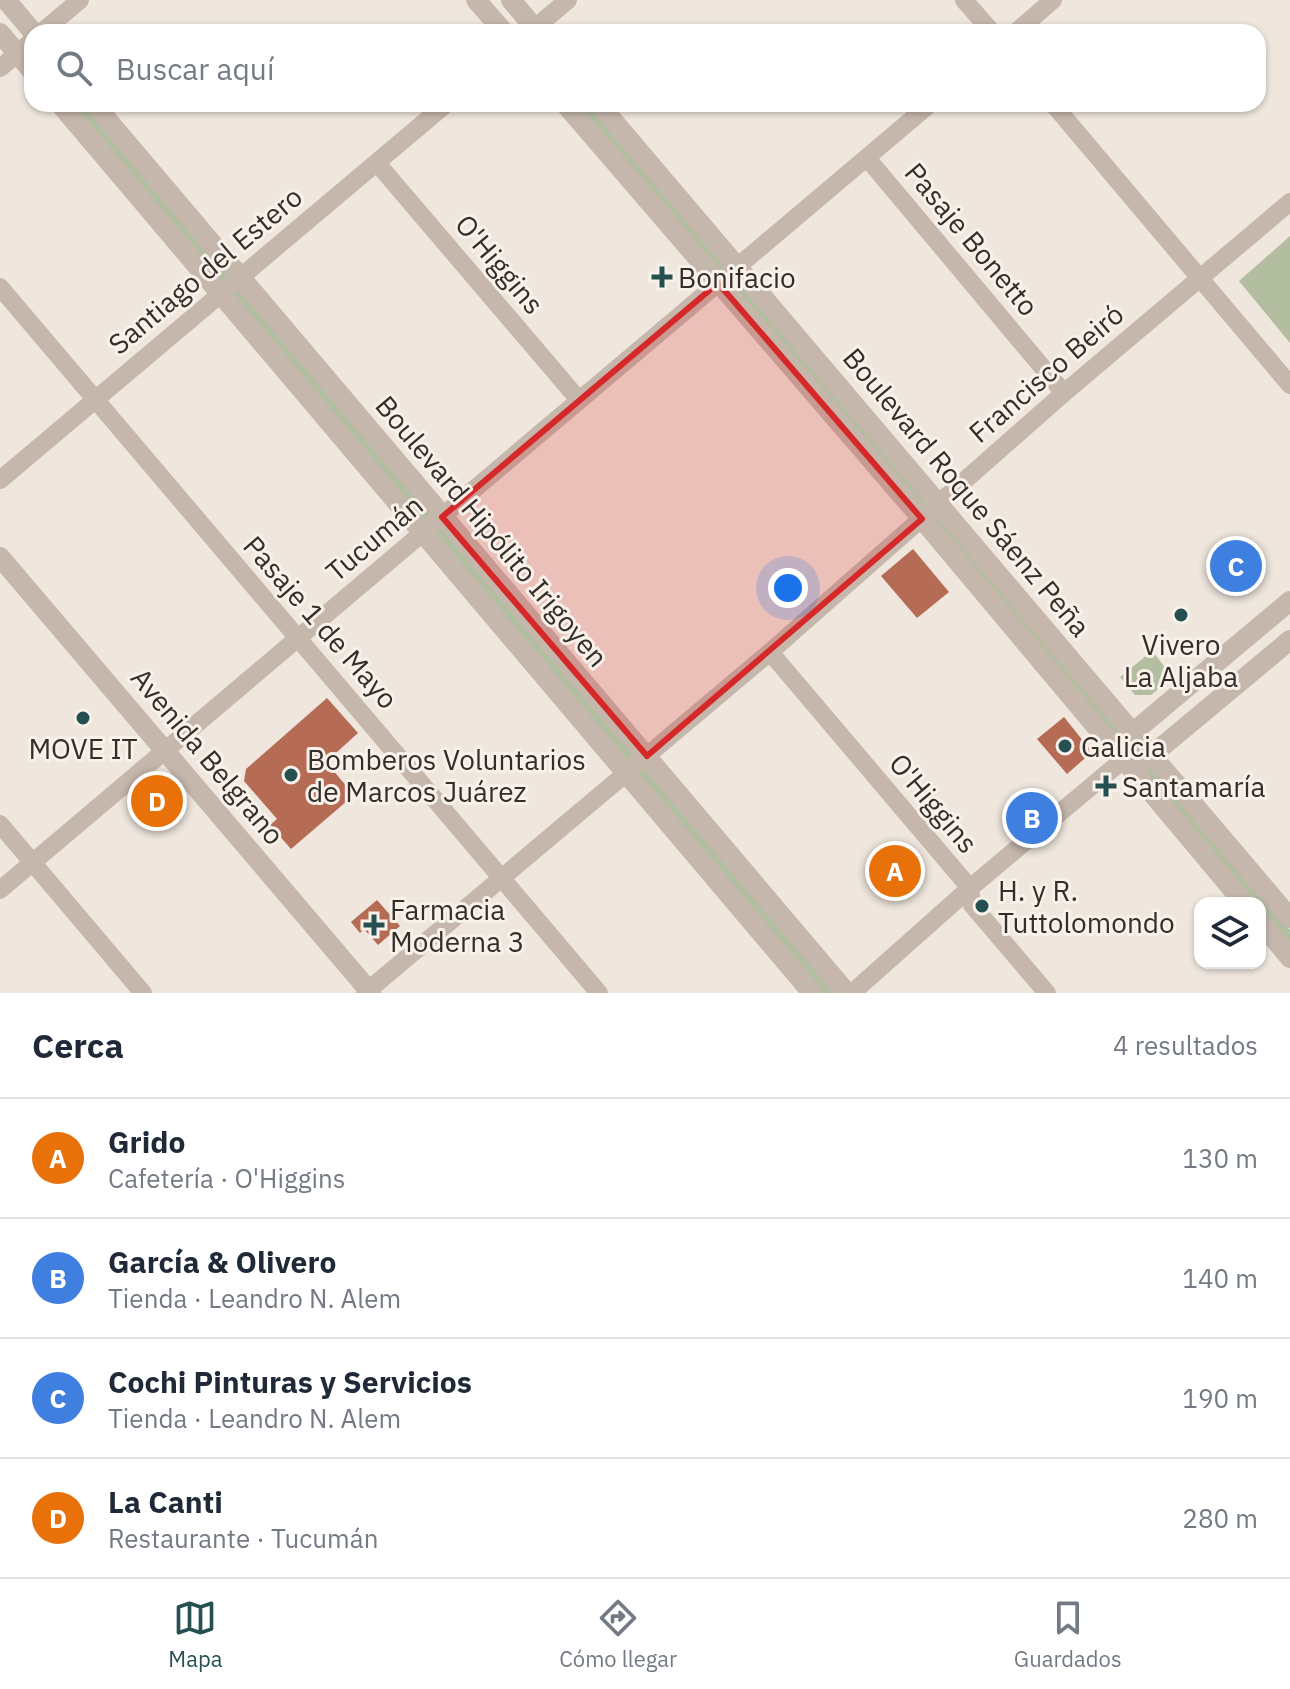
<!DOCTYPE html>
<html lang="es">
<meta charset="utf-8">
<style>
body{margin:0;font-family:"IBM Plex Sans",sans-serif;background:#f6f6f7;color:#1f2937}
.controls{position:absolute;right:24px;bottom:24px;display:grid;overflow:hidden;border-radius:16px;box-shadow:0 2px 6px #0004}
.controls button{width:72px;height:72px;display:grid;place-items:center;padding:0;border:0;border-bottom:2px solid #e0e1e3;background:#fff;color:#1f2937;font:40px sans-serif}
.you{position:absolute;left:788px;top:588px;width:28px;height:28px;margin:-20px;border:6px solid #fff;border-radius:50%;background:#1a73e8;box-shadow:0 0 0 12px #1a73e833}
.badge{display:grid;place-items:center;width:52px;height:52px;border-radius:50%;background:#254f51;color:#fff;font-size:26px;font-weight:700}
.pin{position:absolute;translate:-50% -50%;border:4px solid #fff;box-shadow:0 2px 8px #0006}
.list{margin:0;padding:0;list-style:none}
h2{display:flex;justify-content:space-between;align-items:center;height:104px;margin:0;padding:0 32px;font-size:34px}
h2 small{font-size:26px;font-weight:400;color:#747a83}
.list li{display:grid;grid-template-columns:52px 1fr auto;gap:24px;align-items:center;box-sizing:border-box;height:120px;padding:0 32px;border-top:2px solid #e0e1e3}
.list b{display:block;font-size:30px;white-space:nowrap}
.list p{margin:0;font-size:26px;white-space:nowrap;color:#747a83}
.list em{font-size:26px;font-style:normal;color:#747a83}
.icon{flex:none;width:44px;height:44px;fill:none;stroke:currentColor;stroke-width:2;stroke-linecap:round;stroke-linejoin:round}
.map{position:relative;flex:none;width:1290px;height:993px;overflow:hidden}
.search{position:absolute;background:#fff;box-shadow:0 2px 6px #0004;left:24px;right:24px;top:24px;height:88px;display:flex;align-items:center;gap:20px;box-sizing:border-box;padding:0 28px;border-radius:24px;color:#747a83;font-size:30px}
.sheet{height:584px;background:#fff}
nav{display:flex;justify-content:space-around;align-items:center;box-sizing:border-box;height:112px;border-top:2px solid #e0e1e3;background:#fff;font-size:22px;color:#747a83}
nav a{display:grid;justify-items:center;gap:4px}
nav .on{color:#254f51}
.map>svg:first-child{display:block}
.green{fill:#b3bda0}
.building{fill:#b66b55}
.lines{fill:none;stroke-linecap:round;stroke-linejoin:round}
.minor{stroke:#c6b7ac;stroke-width:18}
.tertiary{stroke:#c6b7ac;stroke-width:20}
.marked{fill:#d62828;fill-opacity:0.2;stroke:#d62828;stroke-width:6;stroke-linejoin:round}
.poi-dot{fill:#254f51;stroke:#f7f1ea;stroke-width:3}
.labels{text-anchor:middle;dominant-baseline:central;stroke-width:6;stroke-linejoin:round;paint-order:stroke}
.street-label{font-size:28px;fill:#352d2a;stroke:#f7f1ea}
.poi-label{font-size:28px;fill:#352d2a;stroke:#f7f1ea;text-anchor:start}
</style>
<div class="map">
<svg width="1290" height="993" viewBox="0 0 1290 993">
<rect width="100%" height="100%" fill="#efe7de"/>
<g class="green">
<polygon points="60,104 94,104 847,993 812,993"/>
<polygon points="576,104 589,104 1290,930 1290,945 1260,910 1260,903 1254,903"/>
<polygon points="1290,236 1290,343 1239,281"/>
<polygon points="1152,651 1173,677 1151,695 1135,695 1120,677"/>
</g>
<g class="building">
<polygon points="913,549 949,592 917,618 881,576"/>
<polygon points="327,698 358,733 326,762 354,795 291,849 270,825 277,819 244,781 246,769"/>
<polygon points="1064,717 1092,752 1067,774 1037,739"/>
<polygon points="377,900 400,926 378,945 364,929 360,933 351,922"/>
</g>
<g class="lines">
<g class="minor">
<polyline points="964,0 992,32"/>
<polyline points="42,32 80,0"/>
<polyline points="530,32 568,0"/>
<polyline points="1016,32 1053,0"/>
<polyline points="0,68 32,41"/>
<polyline points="1053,104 1290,385"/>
<polyline points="867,158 1064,393"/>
<polyline points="377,163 579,400"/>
<polyline points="0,287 599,993"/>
<polyline points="0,480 446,104"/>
<polyline points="770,652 970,888 972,905 1047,993"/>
<polyline points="0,824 143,993"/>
<polyline points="0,890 930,104"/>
<polyline points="365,993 770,652 1064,393 1290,202"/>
<polyline points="852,993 970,888 1124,759"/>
</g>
<g class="tertiary">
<polyline points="6,0 33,32"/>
<polyline points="476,0 504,32"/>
<polyline points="511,0 538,32"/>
<polyline points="0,33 32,71"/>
<polyline points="60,104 812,993"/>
<polyline points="94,104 847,993"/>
<polyline points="565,104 922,519 1244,903"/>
<polyline points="599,104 1290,918"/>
<polyline points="0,557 371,993"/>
<polyline points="1124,740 1290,601"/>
<polyline points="1146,760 1290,640"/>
<polyline points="1260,922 1290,958"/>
</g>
</g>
<path class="marked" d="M718 283 922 519 647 756 442 517Z"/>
<g class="poi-dot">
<path d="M658 265h8v8h8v8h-8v8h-8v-8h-8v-8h8z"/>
<circle cx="1181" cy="615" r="8"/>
<circle cx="83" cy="718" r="8"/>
<circle cx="1065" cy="746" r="8"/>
<circle cx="291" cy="775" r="8"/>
<path d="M1102 774h8v8h8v8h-8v8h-8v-8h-8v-8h8z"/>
<circle cx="982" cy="906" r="8"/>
<path d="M370 913h8v8h8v8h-8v8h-8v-8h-8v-8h8z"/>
</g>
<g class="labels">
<g class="street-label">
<text transform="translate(972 239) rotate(50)">Pasaje Bonetto</text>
<text transform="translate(500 264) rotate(50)">O'Higgins</text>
<text transform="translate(205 270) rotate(-40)">Santiago del Estero</text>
<text transform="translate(1046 373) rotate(-41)">Francisco Beiró</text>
<text transform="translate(967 492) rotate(50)">Boulevard Roque Sáenz Peña</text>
<text transform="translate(492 531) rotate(50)">Boulevard Hipólito Irigoyen</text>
<text transform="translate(374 538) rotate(-40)">Tucumán</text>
<text transform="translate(321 622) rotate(49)">Pasaje 1 de Mayo</text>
<text transform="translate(208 756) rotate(50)">Avenida Belgrano</text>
<text transform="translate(934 803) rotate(50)">O'Higgins</text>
</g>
<g class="poi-label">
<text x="678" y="277">Bonifacio</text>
<text x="1181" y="644" text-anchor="middle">Vivero<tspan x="1181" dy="32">La Aljaba</tspan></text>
<text x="1081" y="746">Galicia</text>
<text x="83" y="748" text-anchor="middle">MOVE IT</text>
<text x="307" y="759">Bomberos Voluntarios<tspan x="307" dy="32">de Marcos Juárez</tspan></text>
<text x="1122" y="786">Santamaría</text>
<text x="998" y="890">H. y R.<tspan x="998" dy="32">Tuttolomondo</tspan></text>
<text x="390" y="909">Farmacia<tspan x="390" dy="32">Moderna 3</tspan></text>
</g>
</g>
</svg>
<div class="controls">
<button><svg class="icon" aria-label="layers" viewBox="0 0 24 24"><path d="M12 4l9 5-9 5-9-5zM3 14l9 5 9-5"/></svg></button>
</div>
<div class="you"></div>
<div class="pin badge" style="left:895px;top:871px;background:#e8710a">A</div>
<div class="pin badge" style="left:1032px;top:818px;background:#3f7fe0">B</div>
<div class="pin badge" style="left:1236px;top:566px;background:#3f7fe0">C</div>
<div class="pin badge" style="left:157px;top:801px;background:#e8710a">D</div>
<div class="search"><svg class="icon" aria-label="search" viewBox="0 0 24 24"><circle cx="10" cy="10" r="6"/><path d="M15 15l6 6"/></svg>Buscar aquí</div>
</div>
<section class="sheet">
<h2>Cerca<small>4 resultados</small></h2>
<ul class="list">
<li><span class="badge" style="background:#e8710a">A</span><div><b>Grido</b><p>Cafetería · O'Higgins</p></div><em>130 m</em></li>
<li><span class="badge" style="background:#3f7fe0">B</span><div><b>García &amp; Olivero</b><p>Tienda · Leandro N. Alem</p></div><em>140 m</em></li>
<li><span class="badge" style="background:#3f7fe0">C</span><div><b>Cochi Pinturas y Servicios</b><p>Tienda · Leandro N. Alem</p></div><em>190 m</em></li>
<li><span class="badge" style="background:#e8710a">D</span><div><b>La Canti</b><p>Restaurante · Tucumán</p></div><em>280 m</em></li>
</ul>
</section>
<nav>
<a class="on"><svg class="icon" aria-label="map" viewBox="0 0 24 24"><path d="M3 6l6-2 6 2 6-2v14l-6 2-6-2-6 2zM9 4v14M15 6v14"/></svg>Mapa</a>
<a><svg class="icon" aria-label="directions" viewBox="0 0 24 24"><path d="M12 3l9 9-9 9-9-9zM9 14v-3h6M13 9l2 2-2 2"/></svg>Cómo llegar</a>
<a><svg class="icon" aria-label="saved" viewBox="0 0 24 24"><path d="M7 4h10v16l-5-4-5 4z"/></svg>Guardados</a>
</nav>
